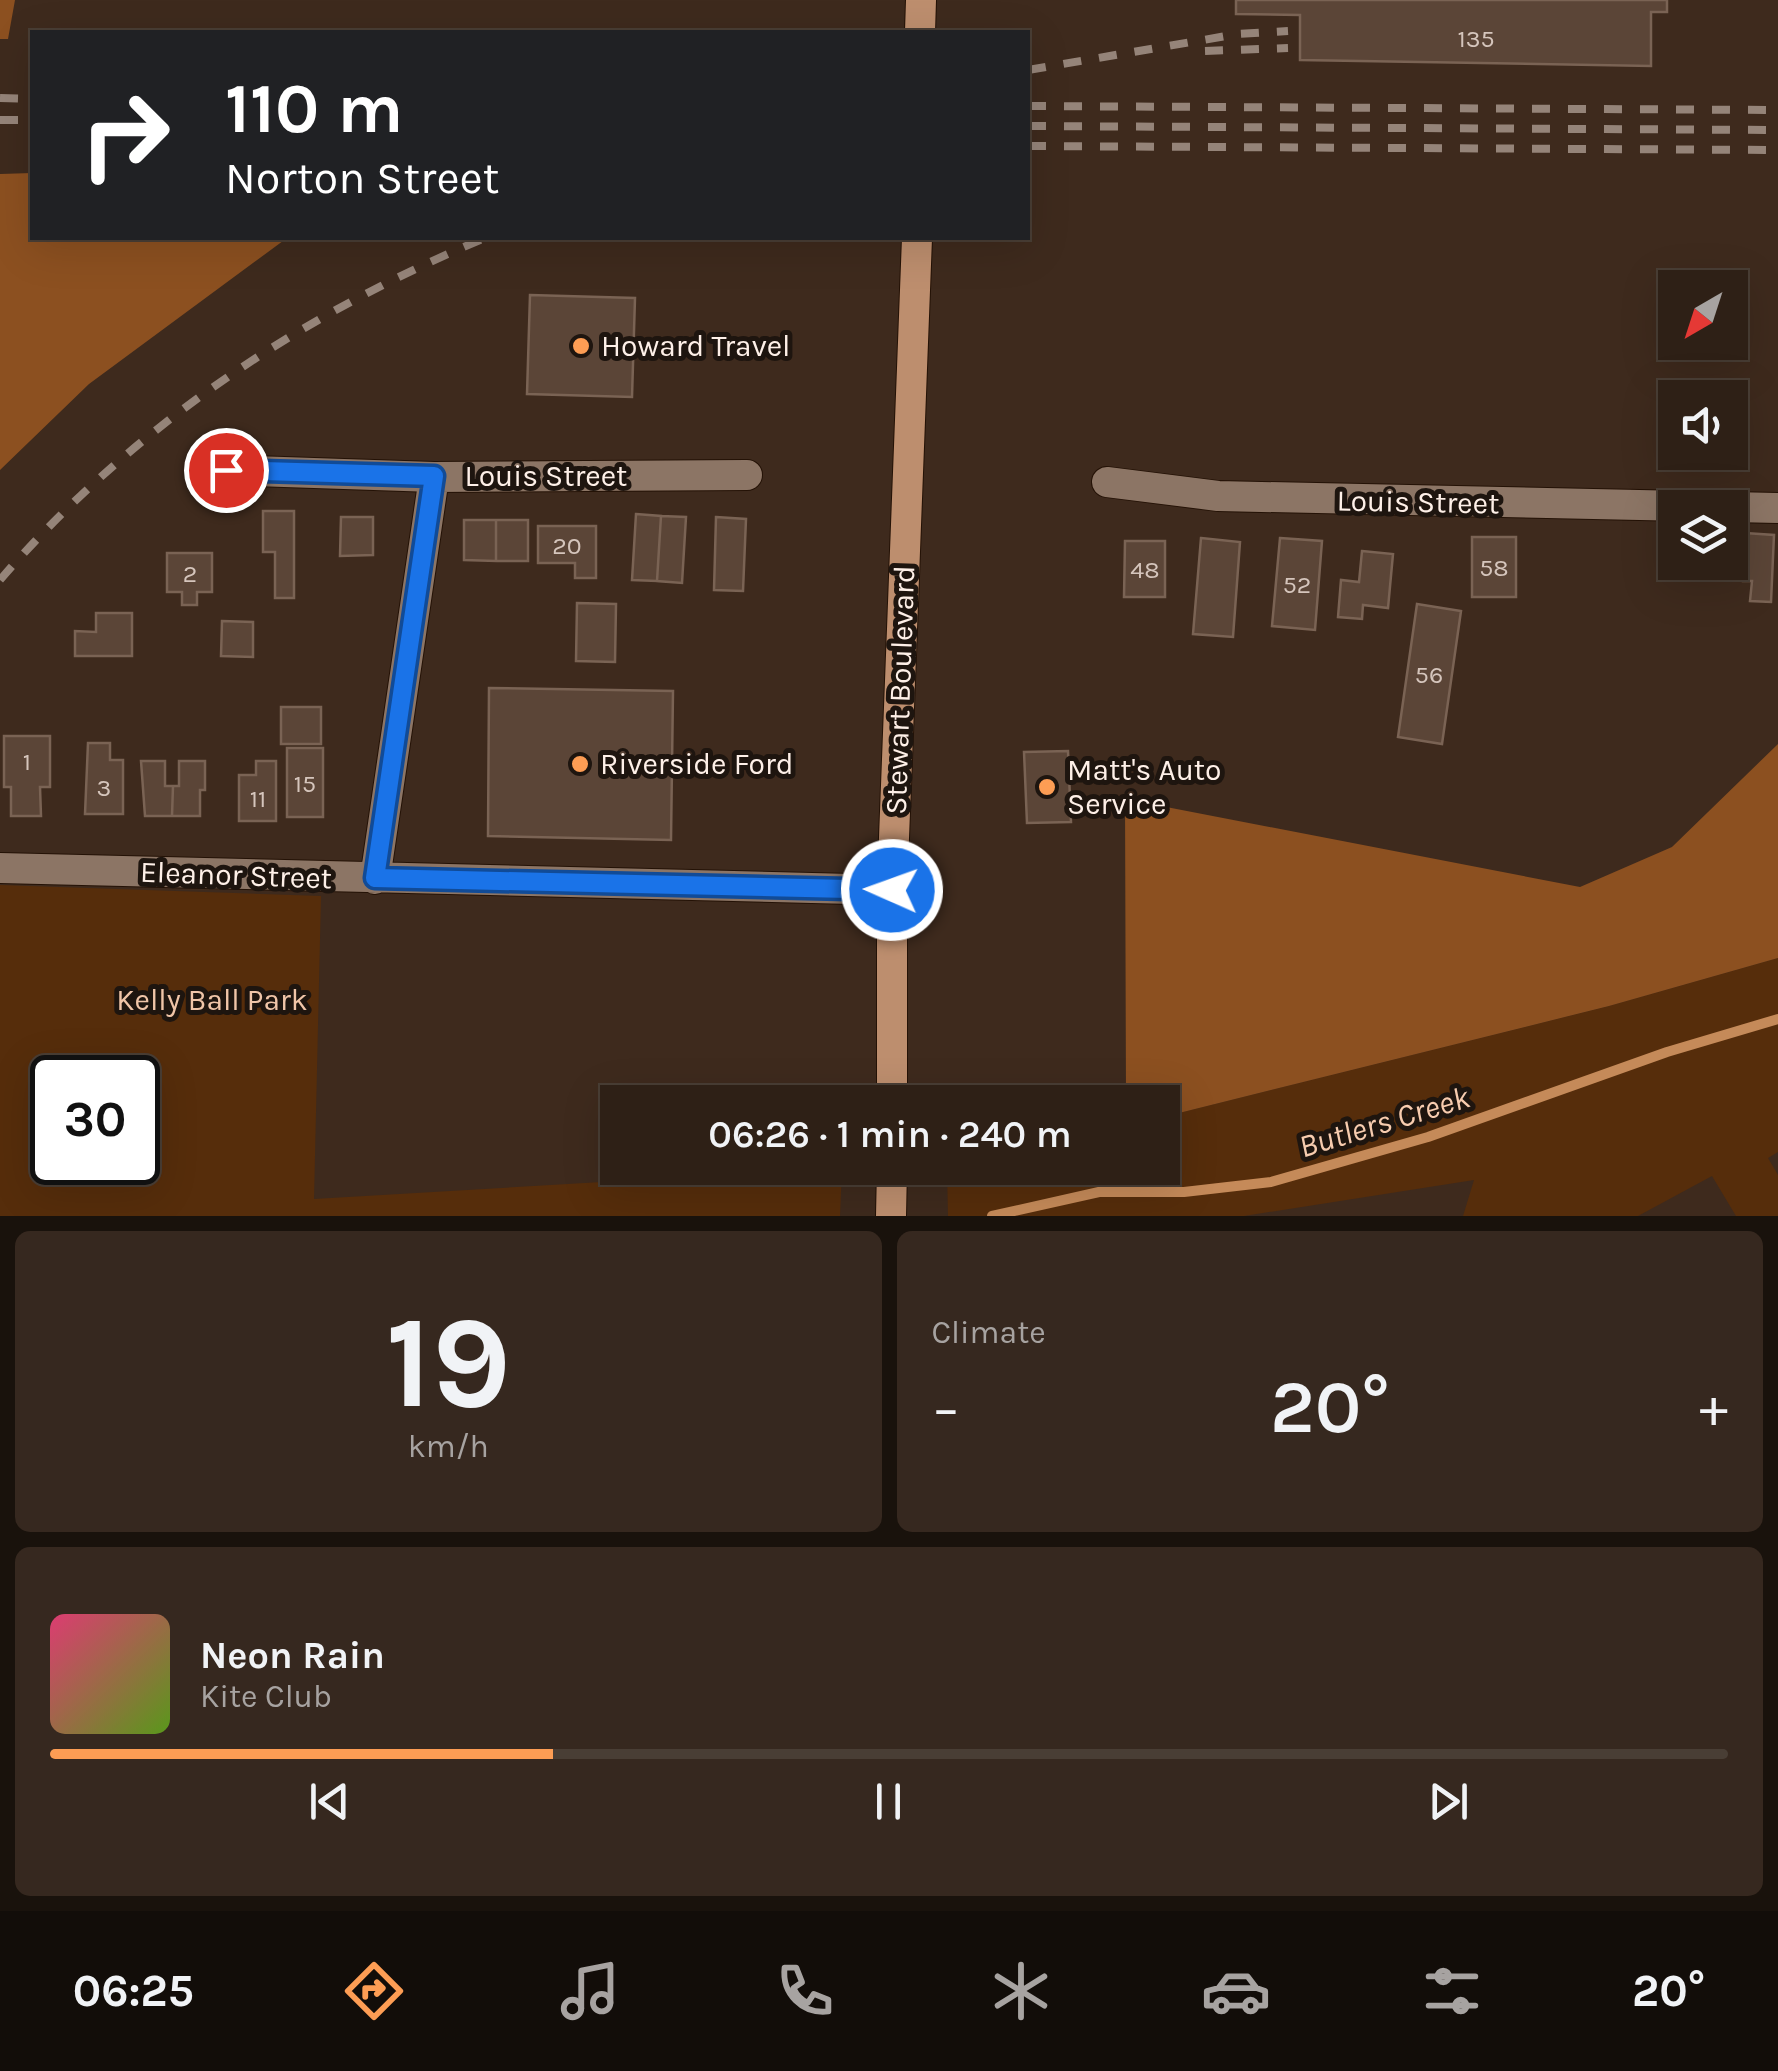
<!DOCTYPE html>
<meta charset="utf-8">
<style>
body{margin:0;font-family:Karla,sans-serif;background:#36281f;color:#f1f3f6;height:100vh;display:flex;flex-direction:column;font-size:38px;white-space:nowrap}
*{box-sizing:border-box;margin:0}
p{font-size:32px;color:#a7a3a1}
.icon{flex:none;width:55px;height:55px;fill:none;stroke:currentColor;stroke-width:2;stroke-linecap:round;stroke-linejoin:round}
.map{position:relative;height:1216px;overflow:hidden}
.side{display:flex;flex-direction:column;gap:15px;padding:15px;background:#19120c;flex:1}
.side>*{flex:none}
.top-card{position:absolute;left:30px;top:30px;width:1000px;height:210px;border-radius:0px;box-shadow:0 10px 40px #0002,0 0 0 2px #493e35;background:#202124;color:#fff;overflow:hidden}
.needle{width:65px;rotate:219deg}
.tools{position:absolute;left:1658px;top:270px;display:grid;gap:20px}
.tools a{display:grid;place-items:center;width:90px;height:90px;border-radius:0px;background:#2e2016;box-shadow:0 10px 40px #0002,0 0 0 2px #493e35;font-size:50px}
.speed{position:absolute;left:30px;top:1055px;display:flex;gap:20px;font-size:50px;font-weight:700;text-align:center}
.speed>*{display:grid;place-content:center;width:130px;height:130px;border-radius:50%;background:#2e2016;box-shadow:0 10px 40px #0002,0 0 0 2px #493e35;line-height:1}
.speed .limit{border:5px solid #111;border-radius:15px;background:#fff;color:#111}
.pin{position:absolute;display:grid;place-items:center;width:85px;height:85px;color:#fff;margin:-42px;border:5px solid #fff;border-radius:50%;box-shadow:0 2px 10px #0007}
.me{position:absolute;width:110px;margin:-55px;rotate:272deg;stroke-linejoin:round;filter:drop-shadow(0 0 8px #0008)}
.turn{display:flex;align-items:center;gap:35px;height:210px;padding:0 30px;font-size:45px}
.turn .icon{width:130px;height:130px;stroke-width:2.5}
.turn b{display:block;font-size:70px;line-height:85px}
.big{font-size:75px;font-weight:600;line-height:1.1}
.side .card{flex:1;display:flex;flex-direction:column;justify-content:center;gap:15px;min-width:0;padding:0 35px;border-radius:15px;background:#36281f}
.side .dial{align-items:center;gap:0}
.dial b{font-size:130px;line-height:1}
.song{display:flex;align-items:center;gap:30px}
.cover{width:120px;height:120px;border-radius:15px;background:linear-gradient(135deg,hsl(340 70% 55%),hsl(90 70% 35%))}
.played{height:10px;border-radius:5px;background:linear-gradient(90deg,#fd9d54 30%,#493e35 30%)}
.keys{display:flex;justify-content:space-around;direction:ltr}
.heat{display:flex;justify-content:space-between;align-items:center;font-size:55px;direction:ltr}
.side .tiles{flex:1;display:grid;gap:15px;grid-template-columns:1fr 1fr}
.card:last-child{grid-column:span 2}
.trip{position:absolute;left:600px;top:1085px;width:580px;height:100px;border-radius:0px;background:#2e2016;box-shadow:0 10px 40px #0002,0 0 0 2px #493e35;font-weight:600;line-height:100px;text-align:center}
.dock{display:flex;height:160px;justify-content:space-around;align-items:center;background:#120d09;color:#a7a3a1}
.dock .icon{width:70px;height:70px}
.dock .active{color:#fd9d54}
.dock b{font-size:45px;color:#f1f3f6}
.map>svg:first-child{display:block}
.green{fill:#562d0b;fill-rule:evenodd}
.forest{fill:#8c5020}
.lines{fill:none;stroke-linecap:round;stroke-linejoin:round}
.stream{stroke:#c58a59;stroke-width:10}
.building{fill:#5b4537;stroke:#7a6354;stroke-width:2.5}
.street-casing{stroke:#241206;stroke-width:32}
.primary-casing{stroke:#241206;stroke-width:32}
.street{stroke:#8c7565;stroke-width:30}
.primary{stroke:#bd8e6e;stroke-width:30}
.rail{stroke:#958479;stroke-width:8;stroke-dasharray:18 18;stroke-linecap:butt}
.route-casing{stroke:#114b97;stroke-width:25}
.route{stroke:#1a73e8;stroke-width:18}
.poi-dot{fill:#fd9d54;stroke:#1e150f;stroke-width:4}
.labels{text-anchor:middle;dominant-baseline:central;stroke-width:10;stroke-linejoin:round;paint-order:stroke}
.number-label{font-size:25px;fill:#d5c5bc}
.poi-label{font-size:30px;fill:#fef0e8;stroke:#1e150f;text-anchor:start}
.street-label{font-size:30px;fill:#fef0e8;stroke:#1e150f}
.park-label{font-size:30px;fill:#f0c5a8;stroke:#1e150f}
.water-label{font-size:32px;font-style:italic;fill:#f7ccaf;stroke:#1e150f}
</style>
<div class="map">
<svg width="1778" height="1216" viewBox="0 0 1778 1216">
<rect width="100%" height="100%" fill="#3e2a1d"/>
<path class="green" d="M0,885L321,896L314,1199L842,1168L840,1216H0ZM52,1078H138V1162H52Z
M1778,958V1152L1768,1158L1778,1175V1216H1736L1712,1176L1638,1216H1463L1474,1180L1244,1216H948L947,1168H1162L1163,1117L1609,1006Z"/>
<path class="forest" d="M0,0H15L8,39H0Z
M32,173V238H287L89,384L0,470V174Z
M1778,744V958L1609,1006L1163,1117L1162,1102H1126L1125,799L1580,887L1672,847Z"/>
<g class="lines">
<path class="stream" d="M992,1216L1099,1192H1184L1271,1182L1428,1137L1667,1052L1778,1019"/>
</g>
<path class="building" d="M1236,0H1667V12H1651V66L1300,60V15L1236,14Z
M530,295L635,298L632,397L527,394Z
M263,511H294V598H275V552H263Z
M636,514L661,516L657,581L632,580Z
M661,516L686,517L682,583L657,581Z
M341,517H373V555L340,556Z
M716,517L746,519L743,591L714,590Z
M464,520H496V561L464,560Z
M496,520H528V561H496Z
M538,526H596V578H575V563H538Z
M1745,533L1774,535L1771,602L1750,601L1752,581H1743Z
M1472,537H1516V597H1472Z
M1201,538L1240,542L1233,637L1193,634Z
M1280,538L1322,541L1315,630L1272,626Z
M1125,541H1165V597H1124Z
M1362,551L1393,554L1388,608L1363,605L1362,619L1338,617L1341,580L1359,582Z
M167,553H212V592H197V605H182V592H167Z
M577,603L616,604L615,662L576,661Z
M1417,604L1461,611L1442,744L1398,737Z
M96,613H132V656H75V631L96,632Z
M222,621L253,622V657L221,656Z
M489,688L673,691L671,840L488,836Z
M281,707H321V744H281Z
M4,736H50V787H40L41,816H11V787H4Z
M88,743H110V760H123V814H85Z
M287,748H323V817H287Z
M1068,751L1071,822L1027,823L1024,752Z
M141,761H165V786H173L172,816H145Z
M179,761H205V790H200V816H172L173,786H179Z
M256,761H276V821H239V775H256Z"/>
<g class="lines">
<g class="street-casing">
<path id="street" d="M226,470L434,477L747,475
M1107,482L1218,496L1778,508
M0,868L892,890
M375,879L434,477"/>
</g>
<g class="primary-casing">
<path id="primary" d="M920,32L921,0
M892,1102V890L917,238
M891,1216L892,1168"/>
</g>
<use href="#street" class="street"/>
<use href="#primary" class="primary"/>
<path class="rail" d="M1205,51L1288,48
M1028,70L1238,34L1288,31
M0,98L32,99
M1028,106L1778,110
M0,120H32
M1028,126L1778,130
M1028,146L1778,150
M0,580C132,427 300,315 485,238"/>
</g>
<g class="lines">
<g class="route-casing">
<path id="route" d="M226,470L434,476L375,878L892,890"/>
</g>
<use href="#route" class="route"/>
</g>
<g class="poi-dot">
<circle cx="581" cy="346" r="10"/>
<circle cx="580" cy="764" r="10"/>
<circle cx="1047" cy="787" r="10"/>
</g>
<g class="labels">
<g class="number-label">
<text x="1476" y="38">135</text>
<text x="567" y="545">20</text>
<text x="1494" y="567">58</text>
<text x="1145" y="569">48</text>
<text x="190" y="573">2</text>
<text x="1297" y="584">52</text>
<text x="1429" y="674">56</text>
<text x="27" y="761">1</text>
<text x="305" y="783">15</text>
<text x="104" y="787">3</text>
<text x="258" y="798">11</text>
</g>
<g class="poi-label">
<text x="601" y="346">Howard Travel</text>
<text x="600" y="764">Riverside Ford</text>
<text x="1067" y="770">Matt's Auto<tspan x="1067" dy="34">Service</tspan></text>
</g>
<g class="street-label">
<text x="546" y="476">Louis Street</text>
<text transform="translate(1418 502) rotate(1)">Louis Street</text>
<text transform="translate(900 690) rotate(-88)">Stewart Boulevard</text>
<text transform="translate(236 875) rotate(2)">Eleanor Street</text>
</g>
<g class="park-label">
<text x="212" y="1000">Kelly Ball Park</text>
</g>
<g class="water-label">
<text transform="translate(1384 1122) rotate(-17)">Butlers Creek</text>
</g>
</g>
</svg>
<div class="tools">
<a><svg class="needle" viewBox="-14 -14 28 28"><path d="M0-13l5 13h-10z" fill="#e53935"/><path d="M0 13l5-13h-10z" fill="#a7a3a1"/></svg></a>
<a><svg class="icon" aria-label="sound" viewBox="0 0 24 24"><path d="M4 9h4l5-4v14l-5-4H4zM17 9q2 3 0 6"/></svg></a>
<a><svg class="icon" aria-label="layers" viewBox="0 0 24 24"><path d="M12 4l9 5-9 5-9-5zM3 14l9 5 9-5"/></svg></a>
</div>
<div class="speed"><div class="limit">30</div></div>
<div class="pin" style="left:226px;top:470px;background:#d93025"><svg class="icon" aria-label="arrive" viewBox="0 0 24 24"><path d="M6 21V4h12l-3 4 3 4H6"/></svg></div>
<svg class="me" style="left:892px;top:890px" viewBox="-20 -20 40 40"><circle r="17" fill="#1a73e8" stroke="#fff" stroke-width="3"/><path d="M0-11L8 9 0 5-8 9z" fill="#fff"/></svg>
<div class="trip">06:26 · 1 min · 240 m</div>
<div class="top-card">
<div class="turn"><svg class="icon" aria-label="right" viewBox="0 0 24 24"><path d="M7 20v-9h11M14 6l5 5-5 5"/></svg><div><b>110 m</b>Norton Street</div></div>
</div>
</div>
<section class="side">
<div class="tiles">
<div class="card dial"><b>19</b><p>km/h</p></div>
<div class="card"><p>Climate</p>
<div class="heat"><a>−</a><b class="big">20°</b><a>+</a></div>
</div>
<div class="card">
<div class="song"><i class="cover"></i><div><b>Neon Rain</b><p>Kite Club</p></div></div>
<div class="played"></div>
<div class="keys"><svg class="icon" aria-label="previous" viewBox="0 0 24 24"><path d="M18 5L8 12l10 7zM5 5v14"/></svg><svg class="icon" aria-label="pause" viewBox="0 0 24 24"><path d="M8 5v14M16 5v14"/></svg><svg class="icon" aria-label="next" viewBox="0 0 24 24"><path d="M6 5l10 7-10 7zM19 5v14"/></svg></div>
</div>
</div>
</section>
<nav class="dock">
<b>06:25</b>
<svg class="icon active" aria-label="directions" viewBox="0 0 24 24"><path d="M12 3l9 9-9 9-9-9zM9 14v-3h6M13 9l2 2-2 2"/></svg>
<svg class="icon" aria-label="music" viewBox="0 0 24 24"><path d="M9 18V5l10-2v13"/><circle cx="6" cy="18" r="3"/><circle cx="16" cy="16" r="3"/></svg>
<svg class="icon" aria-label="phone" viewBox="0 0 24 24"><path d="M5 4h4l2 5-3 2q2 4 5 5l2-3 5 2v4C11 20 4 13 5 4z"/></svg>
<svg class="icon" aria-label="climate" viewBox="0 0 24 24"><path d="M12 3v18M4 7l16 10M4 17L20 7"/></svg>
<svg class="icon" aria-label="car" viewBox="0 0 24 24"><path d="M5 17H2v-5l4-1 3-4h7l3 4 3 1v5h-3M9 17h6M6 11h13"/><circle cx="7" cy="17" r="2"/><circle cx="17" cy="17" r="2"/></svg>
<svg class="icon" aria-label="filters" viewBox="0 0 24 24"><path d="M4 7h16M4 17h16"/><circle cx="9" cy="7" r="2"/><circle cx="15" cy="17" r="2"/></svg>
<b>20°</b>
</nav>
